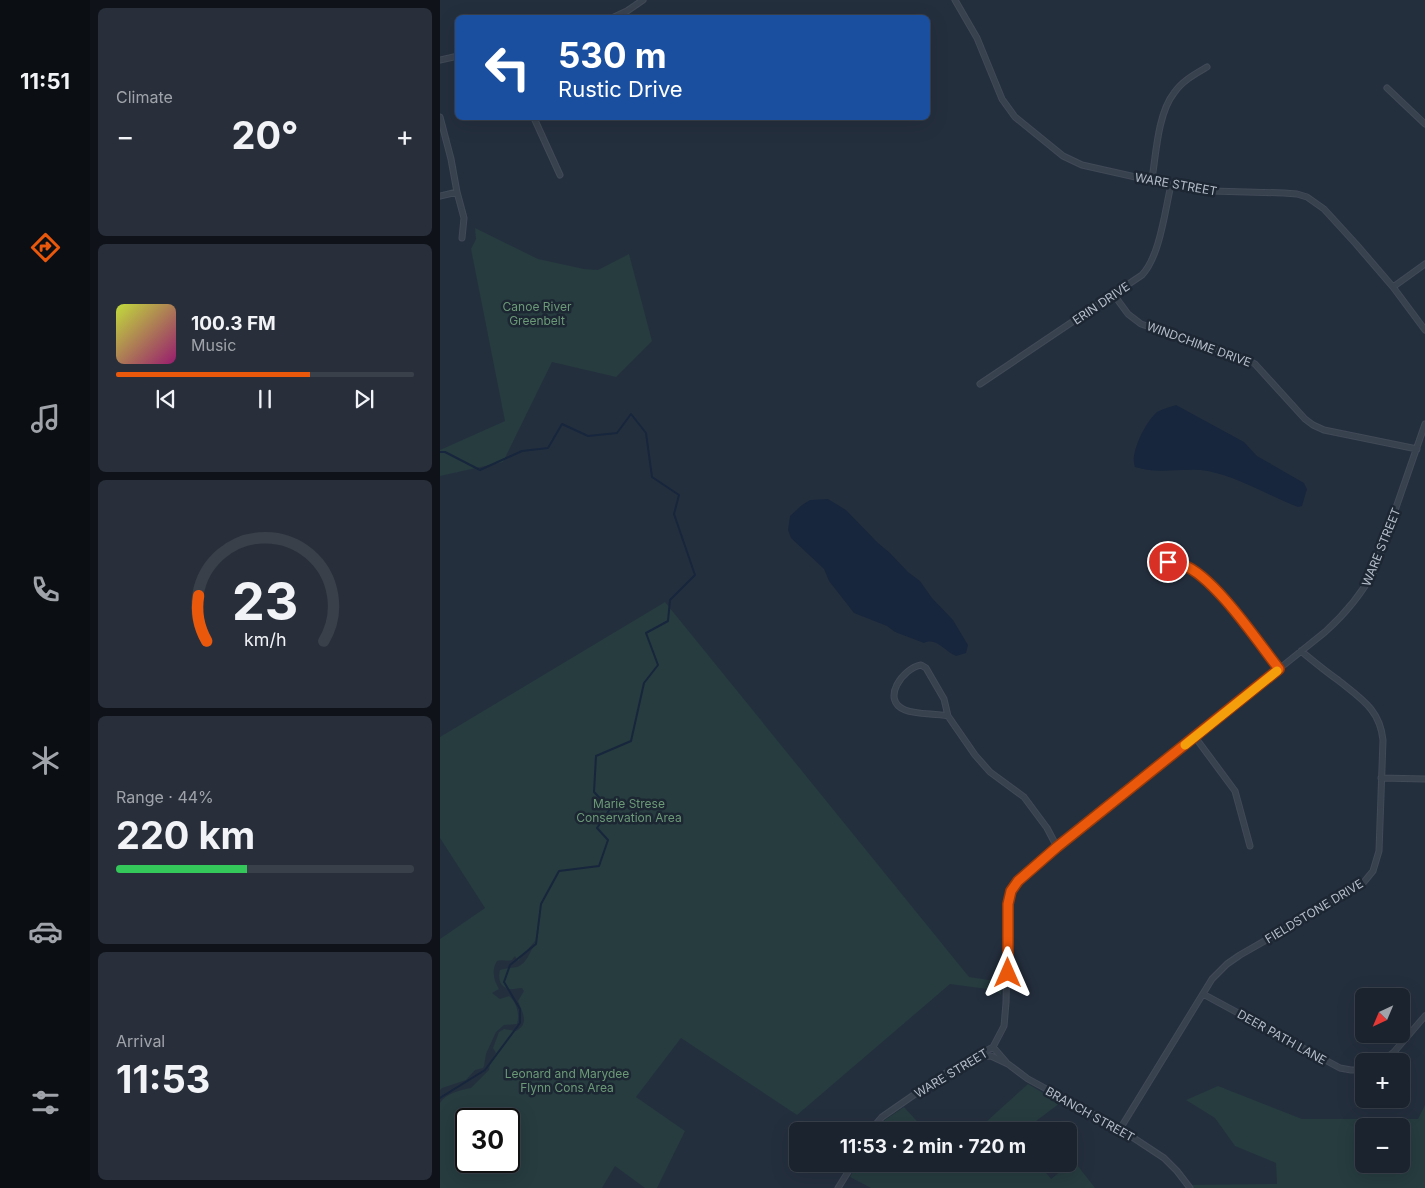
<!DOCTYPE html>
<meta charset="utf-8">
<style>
body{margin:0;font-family:Inter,sans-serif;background:#282f3a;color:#f1f3f6;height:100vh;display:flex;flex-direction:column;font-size:19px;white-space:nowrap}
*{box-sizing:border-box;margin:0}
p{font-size:16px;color:#a0a4aa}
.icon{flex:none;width:28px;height:28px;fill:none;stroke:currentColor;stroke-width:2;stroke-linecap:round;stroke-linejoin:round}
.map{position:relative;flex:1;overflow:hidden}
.side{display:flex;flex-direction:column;gap:8px;padding:8px;background:#0f1319;width:350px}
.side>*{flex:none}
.banner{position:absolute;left:15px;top:15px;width:475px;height:105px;border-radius:8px;box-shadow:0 5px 20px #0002,0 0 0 1px #39404a;background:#1a4fa0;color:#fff;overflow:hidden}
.needle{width:32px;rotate:224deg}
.buttons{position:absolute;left:915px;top:988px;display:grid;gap:10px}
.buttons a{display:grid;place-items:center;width:55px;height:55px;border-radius:8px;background:#1b232e;box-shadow:0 5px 20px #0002,0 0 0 1px #39404a;font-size:25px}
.speed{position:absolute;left:15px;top:1108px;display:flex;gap:10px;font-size:25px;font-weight:700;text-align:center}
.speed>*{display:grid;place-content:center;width:65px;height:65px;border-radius:50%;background:#1b232e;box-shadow:0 5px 20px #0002,0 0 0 1px #39404a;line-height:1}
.speed .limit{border:2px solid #111;border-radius:8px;background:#fff;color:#111}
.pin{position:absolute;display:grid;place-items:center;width:42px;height:42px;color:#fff;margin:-21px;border:2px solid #fff;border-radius:50%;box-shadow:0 1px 5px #0007}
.me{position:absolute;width:55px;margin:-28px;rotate:0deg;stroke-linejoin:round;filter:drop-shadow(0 0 4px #0008)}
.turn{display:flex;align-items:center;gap:18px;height:105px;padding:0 20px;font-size:22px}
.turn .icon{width:65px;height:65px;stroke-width:2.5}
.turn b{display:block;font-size:35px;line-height:42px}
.big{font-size:38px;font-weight:700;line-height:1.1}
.side .card{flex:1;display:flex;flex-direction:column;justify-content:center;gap:8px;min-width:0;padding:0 18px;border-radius:8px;background:#282f3a}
.side .dial{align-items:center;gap:0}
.dial svg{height:130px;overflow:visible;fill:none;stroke:#39404a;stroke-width:7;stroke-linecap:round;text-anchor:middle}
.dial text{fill:#f1f3f6;stroke:none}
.song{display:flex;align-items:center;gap:15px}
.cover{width:60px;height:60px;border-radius:8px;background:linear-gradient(135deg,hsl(70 70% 55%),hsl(320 70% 35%))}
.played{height:5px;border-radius:2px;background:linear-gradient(90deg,#ea580c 65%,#39404a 65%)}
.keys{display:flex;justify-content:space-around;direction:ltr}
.heat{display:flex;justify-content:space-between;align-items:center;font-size:28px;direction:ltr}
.charge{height:8px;border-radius:4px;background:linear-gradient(90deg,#34c759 44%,#39404a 0)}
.trip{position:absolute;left:349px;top:1122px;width:288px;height:50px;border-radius:8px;background:#1b232e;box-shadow:0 5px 20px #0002,0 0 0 1px #39404a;font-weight:700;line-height:50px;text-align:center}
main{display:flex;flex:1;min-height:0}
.tab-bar{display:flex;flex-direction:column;width:90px;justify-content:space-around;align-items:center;background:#0b0e12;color:#a0a4aa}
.tab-bar .icon{width:35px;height:35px}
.tab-bar .current{color:#ea580c}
.tab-bar b{font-size:22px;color:#f1f3f6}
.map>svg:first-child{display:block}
.green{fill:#263c3f;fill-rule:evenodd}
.water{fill:#17263c}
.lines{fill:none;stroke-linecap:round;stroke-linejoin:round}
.stream{stroke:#17263c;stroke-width:2}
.minor-casing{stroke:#414a57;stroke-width:7}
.minor{stroke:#38414e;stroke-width:5}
.route-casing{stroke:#983908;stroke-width:12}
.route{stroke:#ea580c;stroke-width:9}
.slow{stroke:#f59e0b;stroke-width:9}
.labels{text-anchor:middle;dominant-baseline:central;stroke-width:5;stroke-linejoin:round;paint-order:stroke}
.street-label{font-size:12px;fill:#b4bcc9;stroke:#1d2633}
.park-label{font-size:12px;fill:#6b9a76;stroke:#1d2633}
</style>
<main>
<nav class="tab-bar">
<b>11:51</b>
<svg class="icon current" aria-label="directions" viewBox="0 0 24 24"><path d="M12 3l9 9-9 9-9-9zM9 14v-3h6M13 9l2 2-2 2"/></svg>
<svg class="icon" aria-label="music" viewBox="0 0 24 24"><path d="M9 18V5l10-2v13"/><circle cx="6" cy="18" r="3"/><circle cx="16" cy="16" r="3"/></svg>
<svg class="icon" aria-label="phone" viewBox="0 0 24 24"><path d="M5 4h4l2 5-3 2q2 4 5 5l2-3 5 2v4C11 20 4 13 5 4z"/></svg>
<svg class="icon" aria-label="climate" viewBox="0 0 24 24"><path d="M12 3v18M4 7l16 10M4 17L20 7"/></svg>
<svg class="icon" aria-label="car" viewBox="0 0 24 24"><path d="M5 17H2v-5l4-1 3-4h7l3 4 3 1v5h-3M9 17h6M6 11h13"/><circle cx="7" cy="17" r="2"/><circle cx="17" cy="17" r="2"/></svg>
<svg class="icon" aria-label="filters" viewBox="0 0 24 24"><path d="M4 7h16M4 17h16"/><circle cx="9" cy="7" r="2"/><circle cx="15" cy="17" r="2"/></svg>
</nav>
<section class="side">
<div class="card"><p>Climate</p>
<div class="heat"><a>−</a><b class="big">20°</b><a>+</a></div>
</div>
<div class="card">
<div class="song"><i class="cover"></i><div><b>100.3 FM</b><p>Music</p></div></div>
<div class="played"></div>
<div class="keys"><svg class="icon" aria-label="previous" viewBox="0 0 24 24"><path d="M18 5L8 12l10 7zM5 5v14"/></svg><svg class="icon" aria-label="pause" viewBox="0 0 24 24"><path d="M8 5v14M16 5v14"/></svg><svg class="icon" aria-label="next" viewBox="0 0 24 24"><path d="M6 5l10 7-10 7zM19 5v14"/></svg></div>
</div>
<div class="card dial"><svg viewBox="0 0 100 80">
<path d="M14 69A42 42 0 1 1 86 69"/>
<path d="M14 69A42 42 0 0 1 9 41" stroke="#ea580c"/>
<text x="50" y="56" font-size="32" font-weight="700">23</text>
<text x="50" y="72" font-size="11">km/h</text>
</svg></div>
<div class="card"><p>Range · 44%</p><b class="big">220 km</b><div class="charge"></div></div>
<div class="card"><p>Arrival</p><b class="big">11:53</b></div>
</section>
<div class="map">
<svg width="985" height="1188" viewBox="0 0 985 1188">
<rect width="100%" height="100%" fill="#242f3e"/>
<path class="green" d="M35,228L98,259L144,269L158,270L189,254L212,341L176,377L112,362L63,462L0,476V450L65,421L31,249L36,239Z
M225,602L529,977L562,982L561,995L555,990L510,984L357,1115L241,1038L196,1097L245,1131L217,1188H205L175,1166L162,1188H0V1103C6,1093 21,1090 31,1088L49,1070L50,1063L56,1053L53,1048L59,1032L64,1029L76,1031C90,1024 82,1012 78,1001L84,991L82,988C77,988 72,990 68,989C59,986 58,977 60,970C66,968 71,968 77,967C87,964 92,948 96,940L78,961L75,956L72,960C67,962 63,959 57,961C51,971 54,980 59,989L52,993L60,999L69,996C77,1002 80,1015 77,1024L64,1025L56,1032L46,1054L44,1066L43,1068L35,1070L26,1080L2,1088L0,1090V939L45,908L0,838V737ZM26,1119H69V1161H26Z
M588,1084L620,1103L583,1131H536Z
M778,1086L862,1119H978L985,1105V1188H750L748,1185L837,1184L836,1163L795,1146L775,1118L746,1100ZM924,1126H961V1164H924Z
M464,1107L486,1131H435L445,1120Z
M634,1161L655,1188H431L410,1177L417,1164H599L611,1179Z"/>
<path class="water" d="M736,405L804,442L817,456L864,483L867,489L862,506L858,507C829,496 798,477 768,471C744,467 719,475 695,467C689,454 706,421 717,412C722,409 730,407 736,405Z
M388,499L406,510L438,543L450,553L468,572L480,581L492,598L513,620L528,645L526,653L516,656C505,652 497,637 484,643L455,632L447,626L414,613L389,581L384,569L351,538L348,530L350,516L362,505L370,500Z"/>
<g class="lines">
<path class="stream" d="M0,452H5L40,470L82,451L108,448L122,424L148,436L177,433L191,414L206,433L212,477L239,495L234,514L255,575L230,600L228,621L206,633L218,665L204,683L191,741L156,756L154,792L170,809L157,828L168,840L159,866L119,871L101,904L96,944L70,965L64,982L80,1009V1023L45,1070L0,1098"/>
<g class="minor-casing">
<path id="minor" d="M515,0L537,38L562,99L575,117L623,156L642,165L731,185L772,191L844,193L857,194L867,197L884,209L916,244L953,287L985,330
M172,18L187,11L203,0
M0,60L18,56
M947,88L985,124
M0,117L11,159L17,192L24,218L22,238
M94,118L120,175
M712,179C716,154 718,113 734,93C742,81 755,74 767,67
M0,196L17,192
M953,287L985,264
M674,295L688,314L701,324L806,359L815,364L865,419L873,425L884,430L977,449
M540,384L702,275C720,256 725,210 731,185
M728,562C733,563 739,563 743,565C774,576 818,642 839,669
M508,716C494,713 478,715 465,710C440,700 463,668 481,665L486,668L504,699L508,716L535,755L550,772L584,797L607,828L617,847
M755,737L795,791L810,846
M941,778L985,779
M763,994L900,1068L911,1070H924
M553,1047L566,1062
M538,1057L551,1056L568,1064L588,1079L680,1129L724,1158L737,1171L750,1188
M943,1061L954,1052L985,1016
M680,1129L772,979L787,964L800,955L915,889L924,882L933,871L939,851L943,740C940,709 920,698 898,680C885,671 873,661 861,651
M430,1131L442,1117L504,1074L553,1047L564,1026L566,1003L568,904L571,891L578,881L617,847L885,632C905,614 921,595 934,571L985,424
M398,1188L413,1164"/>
</g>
<use href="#minor" class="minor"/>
</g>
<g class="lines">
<g class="route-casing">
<path id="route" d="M568,973V904L571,891L578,881L617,847L839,669C818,642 774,576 743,565C739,563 733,563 728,562"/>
</g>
<use href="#route" class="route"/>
<path class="slow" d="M745,745L837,671"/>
</g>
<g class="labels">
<g class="street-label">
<text transform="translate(736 184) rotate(10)">WARE STREET</text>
<text transform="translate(661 303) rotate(-34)">ERIN DRIVE</text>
<text transform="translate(759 344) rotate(20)">WINDCHIME DRIVE</text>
<text transform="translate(941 547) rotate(-68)">WARE STREET</text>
<text transform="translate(874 911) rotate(-31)">FIELDSTONE DRIVE</text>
<text transform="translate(842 1037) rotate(29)">DEER PATH LANE</text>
<text transform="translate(511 1073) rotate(-31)">WARE STREET</text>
<text transform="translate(650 1114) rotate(29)">BRANCH STREET</text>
</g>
<g class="park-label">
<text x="97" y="306">Canoe River<tspan x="97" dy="14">Greenbelt</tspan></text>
<text x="189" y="803">Marie Strese<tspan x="189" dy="14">Conservation Area</tspan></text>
<text x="127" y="1073">Leonard and Marydee<tspan x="127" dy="14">Flynn Cons Area</tspan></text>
</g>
</g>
</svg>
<div class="buttons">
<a><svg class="needle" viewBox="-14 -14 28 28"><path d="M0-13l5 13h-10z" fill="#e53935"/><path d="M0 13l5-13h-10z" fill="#a0a4aa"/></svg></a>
<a>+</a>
<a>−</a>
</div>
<div class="speed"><div class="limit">30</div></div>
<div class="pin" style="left:728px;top:562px;background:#d93025"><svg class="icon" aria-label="arrive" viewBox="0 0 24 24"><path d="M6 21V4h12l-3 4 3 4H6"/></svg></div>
<svg class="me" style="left:568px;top:973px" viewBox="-20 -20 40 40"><path d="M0-17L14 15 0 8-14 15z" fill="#ea580c" stroke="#fff" stroke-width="4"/></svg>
<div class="trip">11:53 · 2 min · 720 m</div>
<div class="banner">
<div class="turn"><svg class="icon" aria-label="left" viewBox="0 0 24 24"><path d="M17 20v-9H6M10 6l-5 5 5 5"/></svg><div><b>530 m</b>Rustic Drive</div></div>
</div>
</div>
</main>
